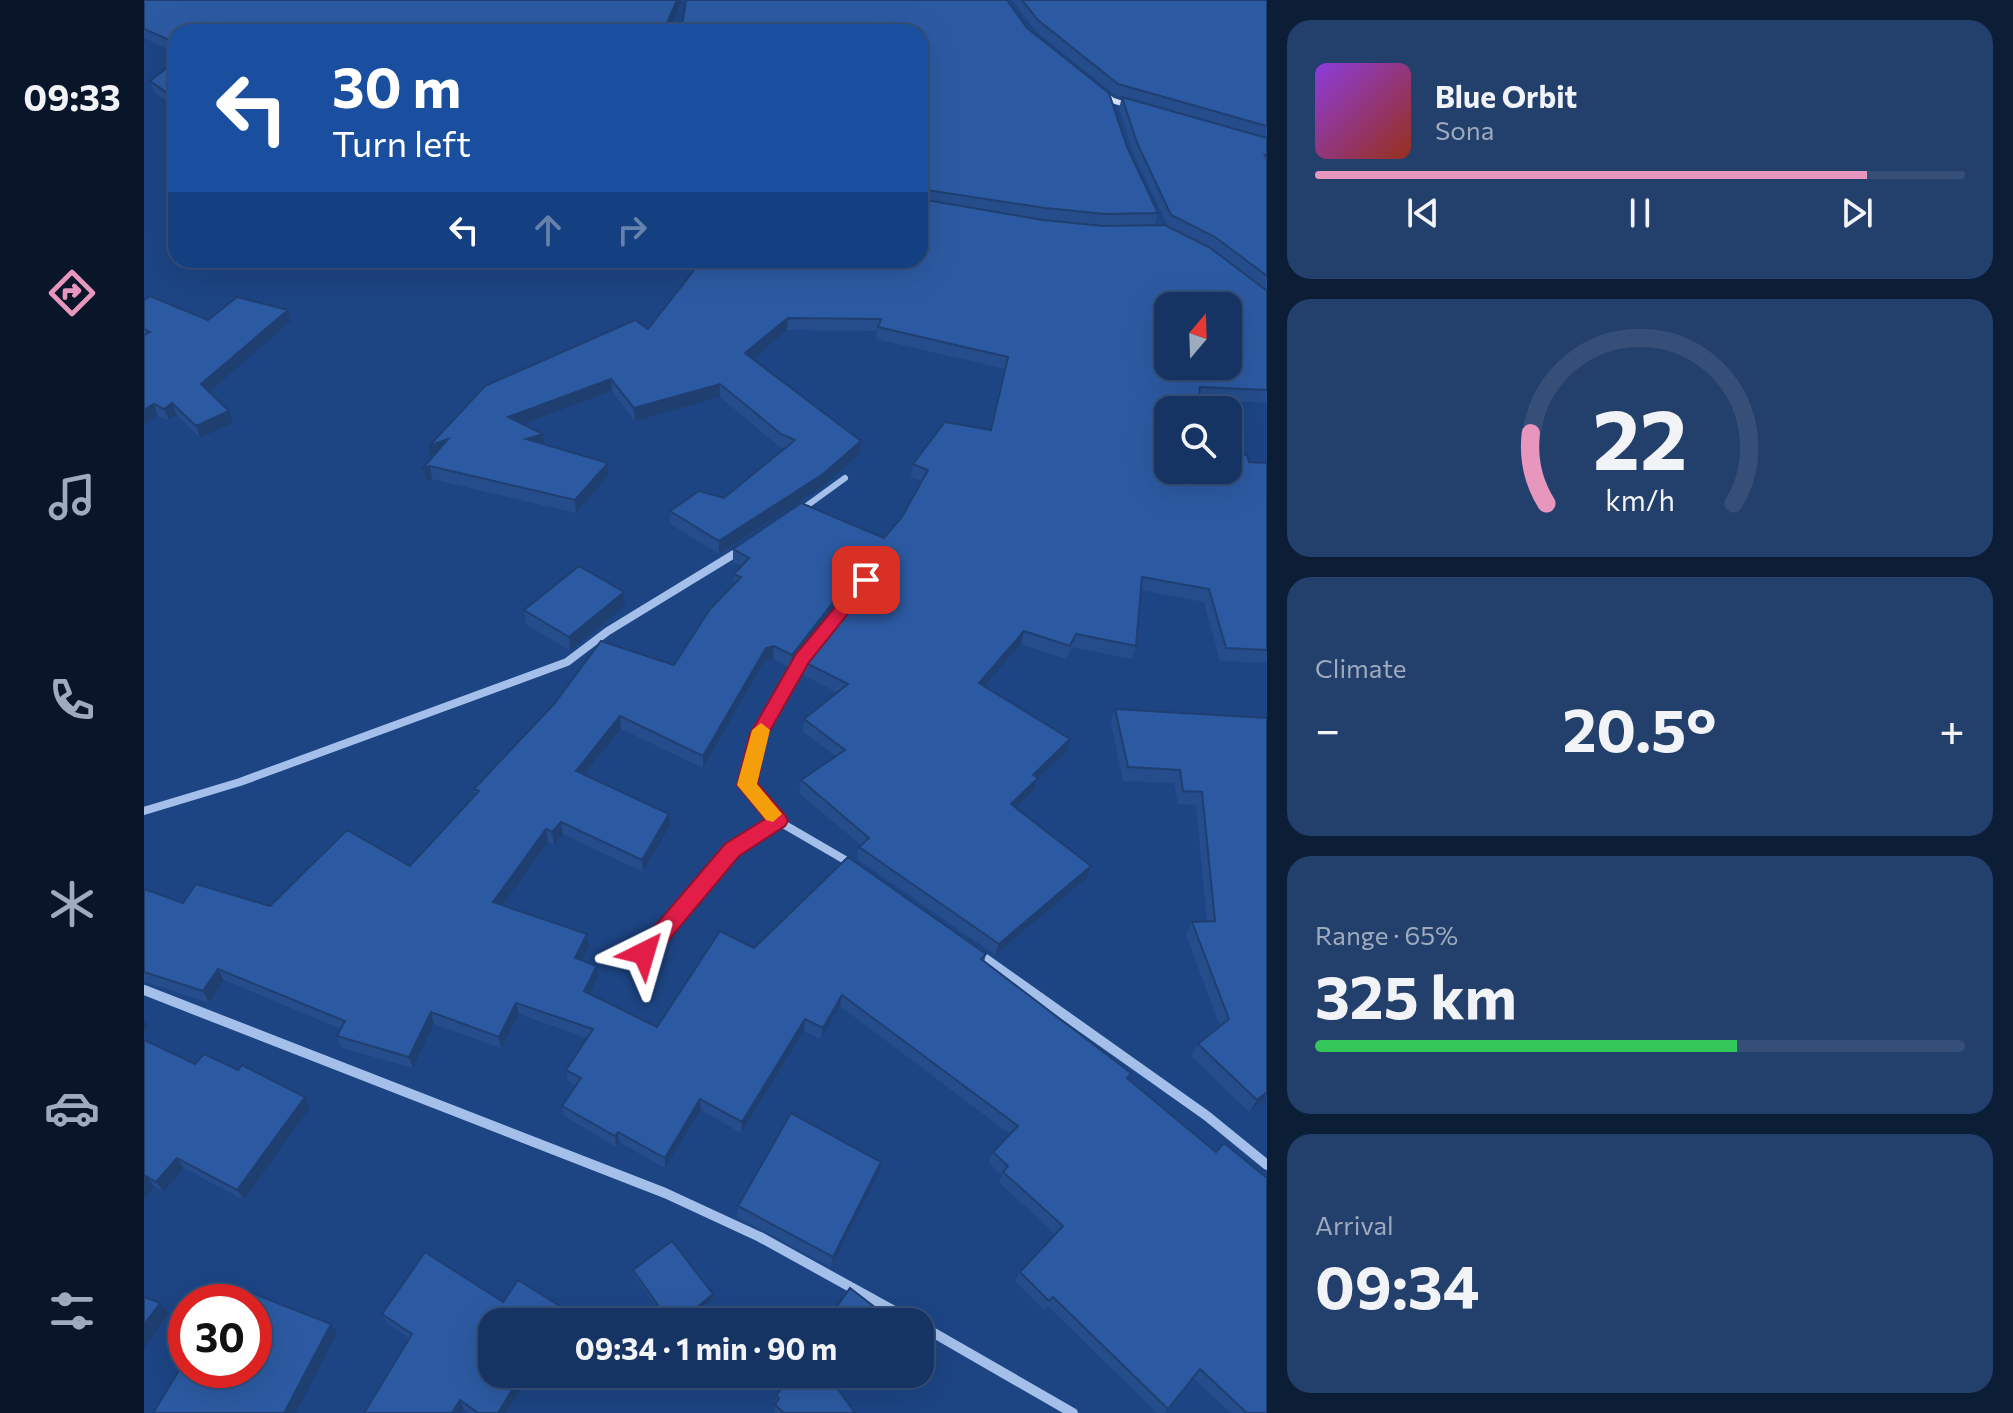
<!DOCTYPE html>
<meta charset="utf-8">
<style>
body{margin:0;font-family:Commissioner,sans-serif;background:#233f6c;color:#f1f3f6;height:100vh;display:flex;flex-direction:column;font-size:30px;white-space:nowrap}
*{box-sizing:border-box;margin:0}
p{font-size:26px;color:#9eaabe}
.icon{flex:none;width:44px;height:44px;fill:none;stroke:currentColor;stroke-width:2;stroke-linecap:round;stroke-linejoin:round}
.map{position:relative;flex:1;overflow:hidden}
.panel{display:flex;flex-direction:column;gap:20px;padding:20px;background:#0c1d36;width:746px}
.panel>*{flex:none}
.banner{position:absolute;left:24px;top:24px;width:760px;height:244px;border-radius:24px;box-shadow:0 8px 32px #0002,0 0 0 2px #354f78;background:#1a4fa0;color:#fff;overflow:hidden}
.needle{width:52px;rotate:19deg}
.tools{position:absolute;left:1010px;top:292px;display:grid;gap:16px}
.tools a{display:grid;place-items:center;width:88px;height:88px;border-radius:16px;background:#163463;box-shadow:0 8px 32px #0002,0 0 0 2px #354f78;font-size:40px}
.speed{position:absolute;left:24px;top:1284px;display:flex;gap:16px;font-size:40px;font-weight:700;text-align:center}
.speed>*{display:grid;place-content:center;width:104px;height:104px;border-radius:50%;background:#163463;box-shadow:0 8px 32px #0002,0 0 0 2px #354f78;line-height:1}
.speed .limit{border:12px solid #d22;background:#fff;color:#111}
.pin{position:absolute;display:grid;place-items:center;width:68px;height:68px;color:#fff;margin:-34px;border-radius:16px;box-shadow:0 4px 12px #0006}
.me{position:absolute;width:88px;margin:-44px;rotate:40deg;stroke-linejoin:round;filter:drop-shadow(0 0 6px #0008)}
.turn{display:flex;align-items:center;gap:28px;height:168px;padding:0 32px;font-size:36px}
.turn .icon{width:104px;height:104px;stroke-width:2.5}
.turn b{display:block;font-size:56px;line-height:68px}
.lanes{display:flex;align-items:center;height:76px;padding:0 32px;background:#0003;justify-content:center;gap:40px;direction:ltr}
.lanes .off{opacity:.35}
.big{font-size:60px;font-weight:700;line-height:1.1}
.panel .card{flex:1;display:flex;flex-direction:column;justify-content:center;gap:12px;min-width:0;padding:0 28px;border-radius:24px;background:#233f6c}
.panel .dial{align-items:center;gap:0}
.dial svg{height:208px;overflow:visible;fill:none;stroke:#354f78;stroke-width:7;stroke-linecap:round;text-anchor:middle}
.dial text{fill:#f1f3f6;stroke:none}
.song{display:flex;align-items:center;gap:24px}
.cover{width:96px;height:96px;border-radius:12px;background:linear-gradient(135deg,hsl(270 70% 55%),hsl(10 70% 35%))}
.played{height:8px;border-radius:4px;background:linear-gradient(90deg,#e797bd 85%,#354f78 85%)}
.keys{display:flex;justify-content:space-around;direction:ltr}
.heat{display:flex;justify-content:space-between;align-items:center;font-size:44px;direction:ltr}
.charge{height:12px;border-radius:6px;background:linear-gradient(90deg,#34c759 65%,#354f78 0)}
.trip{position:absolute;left:334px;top:1308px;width:456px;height:80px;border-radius:24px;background:#163463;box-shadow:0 8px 32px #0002,0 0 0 2px #354f78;font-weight:700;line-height:80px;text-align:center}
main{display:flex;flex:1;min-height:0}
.tabs{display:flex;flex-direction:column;width:144px;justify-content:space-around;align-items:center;background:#091528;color:#9eaabe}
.tabs .icon{width:56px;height:56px}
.tabs .active{color:#e797bd}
.tabs b{font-size:36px;color:#f1f3f6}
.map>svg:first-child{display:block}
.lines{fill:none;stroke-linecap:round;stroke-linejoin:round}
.street-far2{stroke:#a4c0ea;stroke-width:6}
.street-far1{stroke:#a4c0ea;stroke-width:8}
.street{stroke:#a4c0ea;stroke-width:10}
.secondary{fill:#cfdff8;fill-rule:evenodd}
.wall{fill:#264d8b}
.shaded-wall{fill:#1f3f71}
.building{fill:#2c5aa2;stroke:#1f3f71;stroke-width:2;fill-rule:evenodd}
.route{fill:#e11d48;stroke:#92132f;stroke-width:2}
.slow{fill:#f59e0b}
</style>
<main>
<nav class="tabs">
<b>09:33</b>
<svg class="icon active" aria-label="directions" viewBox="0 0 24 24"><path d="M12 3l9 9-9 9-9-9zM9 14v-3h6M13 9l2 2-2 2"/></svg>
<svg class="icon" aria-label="music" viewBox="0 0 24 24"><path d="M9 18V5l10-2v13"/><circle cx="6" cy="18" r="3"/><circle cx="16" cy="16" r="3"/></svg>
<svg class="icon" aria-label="phone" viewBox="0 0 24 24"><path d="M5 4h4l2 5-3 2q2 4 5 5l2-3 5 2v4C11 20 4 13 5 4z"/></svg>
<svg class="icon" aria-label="climate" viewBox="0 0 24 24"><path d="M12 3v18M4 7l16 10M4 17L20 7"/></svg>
<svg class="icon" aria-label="car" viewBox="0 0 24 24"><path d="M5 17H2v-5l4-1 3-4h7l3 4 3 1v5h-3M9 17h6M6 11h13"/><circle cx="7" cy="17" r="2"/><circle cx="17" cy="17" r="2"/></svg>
<svg class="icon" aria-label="filters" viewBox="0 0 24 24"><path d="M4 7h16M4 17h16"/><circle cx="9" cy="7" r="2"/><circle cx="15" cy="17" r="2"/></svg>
</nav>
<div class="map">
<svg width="1123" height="1413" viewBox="0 0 1123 1413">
<rect width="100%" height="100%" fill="#1d4584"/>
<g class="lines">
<path class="street-far2" d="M657,510L701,478"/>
<path class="street-far1" d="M0,811L96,782L423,662L464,631L595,551
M708,864L634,821L603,785C622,704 670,643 722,580
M536,910L588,850L634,821"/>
<path class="street" d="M500,953L538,908
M833,953L1063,1116L1123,1165
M0,990L521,1193L616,1237L770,1322
M776,1325L929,1413"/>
<path class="secondary" d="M947,86H953L970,98L1003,109L998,112L964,102L947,90Z"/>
</g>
<path class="wall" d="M0,0L32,32V53L0,38Z
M868,0H1123V403L1055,399L1024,470L1105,462L1123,463V663L1076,661L1060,602L997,590L992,646L988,659L928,647L922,659L877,644L840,686L922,752L893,779L890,790L872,808L947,866L943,878L851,955L713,859L715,847L717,845L655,793L657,780L692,756L659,732L660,719L694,693L659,675L660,662L726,576L720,573L647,668L629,659L621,660L559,768L477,729L440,775L526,826L499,872L419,834L410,845L404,842L358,905L443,934L445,946L437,961L453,966L454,978L446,994L513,1027L610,948L842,954L840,962L987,1073L984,1079L1123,1413H1087L1049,1378L1020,1413H1013L904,1306L900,1310L871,1281L876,1272L911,1234L855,1182L858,1175L845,1163L849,1152L866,1134L696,1006L677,1039L660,1031L597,1133L557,1110L521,1168L475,1142L472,1147L420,1116L418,1106L432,1086L424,1081L422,1070L443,1038L375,1014L357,1048L290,1024L269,1068L198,1048L193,1036L197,1029L80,980L65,1003L2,982L0,983V889L39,903L126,906L266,866L331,795L330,789L530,665L590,584V574L597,566L589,562V549L740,538L758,517L778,481L767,477L769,464L847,430L861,369L732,339L733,331L643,330L609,359L717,441L716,454L678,487L575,554L526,524V511L580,498L640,449L636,447L576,397L491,421L468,391L379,424L400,444L464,476L432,513L288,479L282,481L279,468L504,329L603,265L776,260V32L883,28L983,147L1014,213L1011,225L1024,226L990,155L975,108L978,97L971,95L892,31Z
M32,61V108L10,92L6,81Z
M198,260H232L221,268Z
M0,300L64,320L144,310L147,321L65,392L89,423L56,438L33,415L25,420L14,416L0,424Z
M480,592L481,606L426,651L382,624L380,610Z
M971,709L1123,718V1099L1122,1098L1105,1112L1047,1056L1054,1044L1076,1026L1042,935L1048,922L1063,921L1052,805L1034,804L1030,783L979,781L967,722Z
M0,1040L51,1064L166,1108L100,1200L40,1168L20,1192L10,1186L0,1200Z
M735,1173L687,1267L593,1217L594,1206Z
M489,1270L569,1299L542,1322H523L490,1275Z
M359,1302L422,1318L419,1322H348L387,1374L362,1413H326L320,1409L265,1338L243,1323L238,1314Z
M737,1312L734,1322H686L687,1315Z
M632,1396L711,1413H630Z"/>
<path class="shaded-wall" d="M533,0H538L524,32H519Z
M219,260H232L221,268Z
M144,310L147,321L61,396L57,384Z
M644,318L643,330L601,366V353Z
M467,379L468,391L366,429L364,417Z
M576,384V397L491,421L490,408Z
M28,403L33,415L25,420L20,409Z
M10,404L14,416L0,424V410Z
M85,411L89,423L56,438L52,426Z
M399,434L401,447L382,439Z
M304,439L287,459L285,446Z
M717,441L716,454L678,487L575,554V541Z
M464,463V476L432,513L431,500Z
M286,466L288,479L282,481L279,468Z
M722,560L720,573L647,668L648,655Z
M480,592L481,606L426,651L425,637Z
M880,631L877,644L832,695L835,683Z
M630,646L629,659L621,660L559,768V756L622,648Z
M476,716L477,729L433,783L432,771Z
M926,739L922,752L893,779L890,790L864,816L867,804L889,775Z
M525,814L526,826L499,872L498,860Z
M417,822L419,834L410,845L408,832Z
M402,829L404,842L352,914L349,902Z
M947,866L943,878L851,955L855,944Z
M443,934L445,946L433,970L431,958Z
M453,966L454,978L441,1003L440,991Z
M74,969L80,980L65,1003L59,991Z
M698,995L696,1006L677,1039L679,1028Z
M372,1003L375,1014L357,1048L355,1037Z
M287,1012L290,1024L269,1068L265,1057Z
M0,1019L4,1026L0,1032Z
M661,1019L660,1031L597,1133L598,1122Z
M1123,1092L1122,1098L1105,1112L1113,1100Z
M161,1097L166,1108L100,1200L93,1190Z
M556,1099L557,1110L521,1168V1158Z
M474,1132L475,1142L472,1147L471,1136Z
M33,1158L40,1168L20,1192L12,1182Z
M737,1162L735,1173L687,1267L689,1257Z
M2,1176L10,1186L0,1200V1179Z
M569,1294V1299L542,1322H535Z
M16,1303L25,1313L0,1348V1325Z
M419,1308L422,1318L419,1322H411Z
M187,1324L193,1333L152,1413H140Z
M378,1374H387L362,1413H354Z
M316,1400L320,1409L318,1413H308Z"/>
<path class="building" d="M0,0H533L519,32H32V43L0,29Z
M542,0H863L883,28L965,93L983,147L1014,213L961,214L901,208L776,189V32H537Z
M878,0H1123V126L974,84L894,20Z
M32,61V99L6,81Z
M978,97L1123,138V156L1121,155L1123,159V276L1071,237L1027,215L993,143Z
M776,199L899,220L960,226L1021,225L1065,247L1123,291V390L1056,387L1054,410H1024V470H1084V454L1103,455L1105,462L1123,463V650L1082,648L1065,589L998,577L992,646L932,634L926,646L880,631L835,683L926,739L889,775L894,778L867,804L947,866L855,944L715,847L725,838L657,780L701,750L660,719L704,684L660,662L730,571V564L722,560L648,655L630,646L622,648L559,756L476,716L432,771L525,814L498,860L417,822L408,832L402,829L349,902L443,934L431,958L453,966L440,991L513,1027L576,931L610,948L704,857L842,954L837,959L987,1073L983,1078L1072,1152L1080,1143L1123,1178V1413H1103L1056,1369L1024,1409L909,1297L905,1301L876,1272L919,1226L859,1172L864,1166L849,1152L874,1126L698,995L679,1028L661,1019L598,1122L556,1099L521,1158L474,1132L471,1136L418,1106L437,1078L422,1070L449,1029L372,1003L355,1037L287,1012L265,1057L193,1036L201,1021L74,969L59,991L0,972V889L39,903L52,884L126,906L203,830L266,866L335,791L330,789L410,704L457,641L530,665L566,609L597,577L590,574L605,558L589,549L657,503L740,538L758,517L784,470L769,464L801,422L847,430L864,357L734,327L737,319L644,318L601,353L717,441L679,474L575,541L526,511L555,491L580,498L651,440L637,434L576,384L490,408L467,379L364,417L399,434L382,439L464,463L431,500L286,466L279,468L304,439L285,446L341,386L491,320L504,329L558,260H577L603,265L608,260H776ZM1024,306H1084V366H1024Z
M6,296L64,320L93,297L144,310L57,384L85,411L52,426L28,403L20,409L10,404L0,410V335L6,332L0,329V300Z
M435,566L480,592L425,637L380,610Z
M971,709L1123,718V1092L1113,1100L1054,1044L1085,1019L1048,922L1071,921L1058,792L1039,791L1036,770L984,767Z
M0,1040L51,1064L60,1054L94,1070L98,1065L161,1097L93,1190L33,1158L12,1182L2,1176L0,1179Z
M647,1113L737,1162L689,1257L594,1206Z
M528,1241L569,1294L535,1322H526L489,1270Z
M281,1252L359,1302L374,1280L419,1308L411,1322H348V1374H378L354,1413H334L316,1400L308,1413H220L268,1334L238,1314Z
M87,1285L187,1324L140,1413H9L42,1359V1370H110V1302H77Z
M706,1288L737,1312L731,1322H694L687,1315Z
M0,1297L16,1303L0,1325Z
M647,1374H683L711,1413H640L631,1405L635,1398L632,1396Z"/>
<path class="route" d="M722,575L731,580L728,584L665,662L624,734L613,783L641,815L644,821L641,826L595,856L508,960H493L490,953L493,947L581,844L621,819L593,785L606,734L652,654L717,576Z"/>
<path class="slow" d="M617,723L626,730L613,784L638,814L629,822L622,820L593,785L608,730Z"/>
</svg>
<div class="tools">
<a><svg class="needle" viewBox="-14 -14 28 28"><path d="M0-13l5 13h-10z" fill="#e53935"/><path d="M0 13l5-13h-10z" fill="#9eaabe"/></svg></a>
<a><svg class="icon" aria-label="search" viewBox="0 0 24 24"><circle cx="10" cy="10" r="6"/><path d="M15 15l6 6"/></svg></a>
</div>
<div class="speed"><div class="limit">30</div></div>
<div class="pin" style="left:722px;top:580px;background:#d93025"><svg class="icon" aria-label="arrive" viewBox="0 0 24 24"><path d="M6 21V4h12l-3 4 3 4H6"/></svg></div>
<svg class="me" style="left:500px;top:953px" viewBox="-20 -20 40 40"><path d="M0-17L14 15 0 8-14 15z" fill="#e11d48" stroke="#fff" stroke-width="4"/></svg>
<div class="trip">09:34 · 1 min · 90 m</div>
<div class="banner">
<div class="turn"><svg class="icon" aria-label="left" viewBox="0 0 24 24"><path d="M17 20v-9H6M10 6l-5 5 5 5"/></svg><div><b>30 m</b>Turn left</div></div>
<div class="lanes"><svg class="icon" aria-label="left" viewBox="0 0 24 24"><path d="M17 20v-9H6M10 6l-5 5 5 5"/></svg><svg class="icon off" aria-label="ahead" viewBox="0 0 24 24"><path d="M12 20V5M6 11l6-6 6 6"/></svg><svg class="icon off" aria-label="right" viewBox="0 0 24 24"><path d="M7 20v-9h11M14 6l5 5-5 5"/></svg></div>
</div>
</div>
<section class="panel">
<div class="card">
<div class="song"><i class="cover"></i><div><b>Blue Orbit</b><p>Sona</p></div></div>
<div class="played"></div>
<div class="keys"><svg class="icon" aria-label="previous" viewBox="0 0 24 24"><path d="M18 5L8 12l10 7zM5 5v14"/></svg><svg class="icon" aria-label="pause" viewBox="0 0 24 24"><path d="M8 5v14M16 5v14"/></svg><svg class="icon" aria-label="next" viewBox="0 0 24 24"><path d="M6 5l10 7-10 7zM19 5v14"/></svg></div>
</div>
<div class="card dial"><svg viewBox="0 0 100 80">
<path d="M14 69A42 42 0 1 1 86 69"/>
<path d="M14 69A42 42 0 0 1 8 42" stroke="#e797bd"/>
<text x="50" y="56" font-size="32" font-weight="700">22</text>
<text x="50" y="72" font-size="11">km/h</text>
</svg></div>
<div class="card"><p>Climate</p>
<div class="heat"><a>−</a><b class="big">20.5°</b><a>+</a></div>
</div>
<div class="card"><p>Range · 65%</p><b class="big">325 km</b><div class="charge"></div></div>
<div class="card"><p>Arrival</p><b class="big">09:34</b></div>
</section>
</main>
